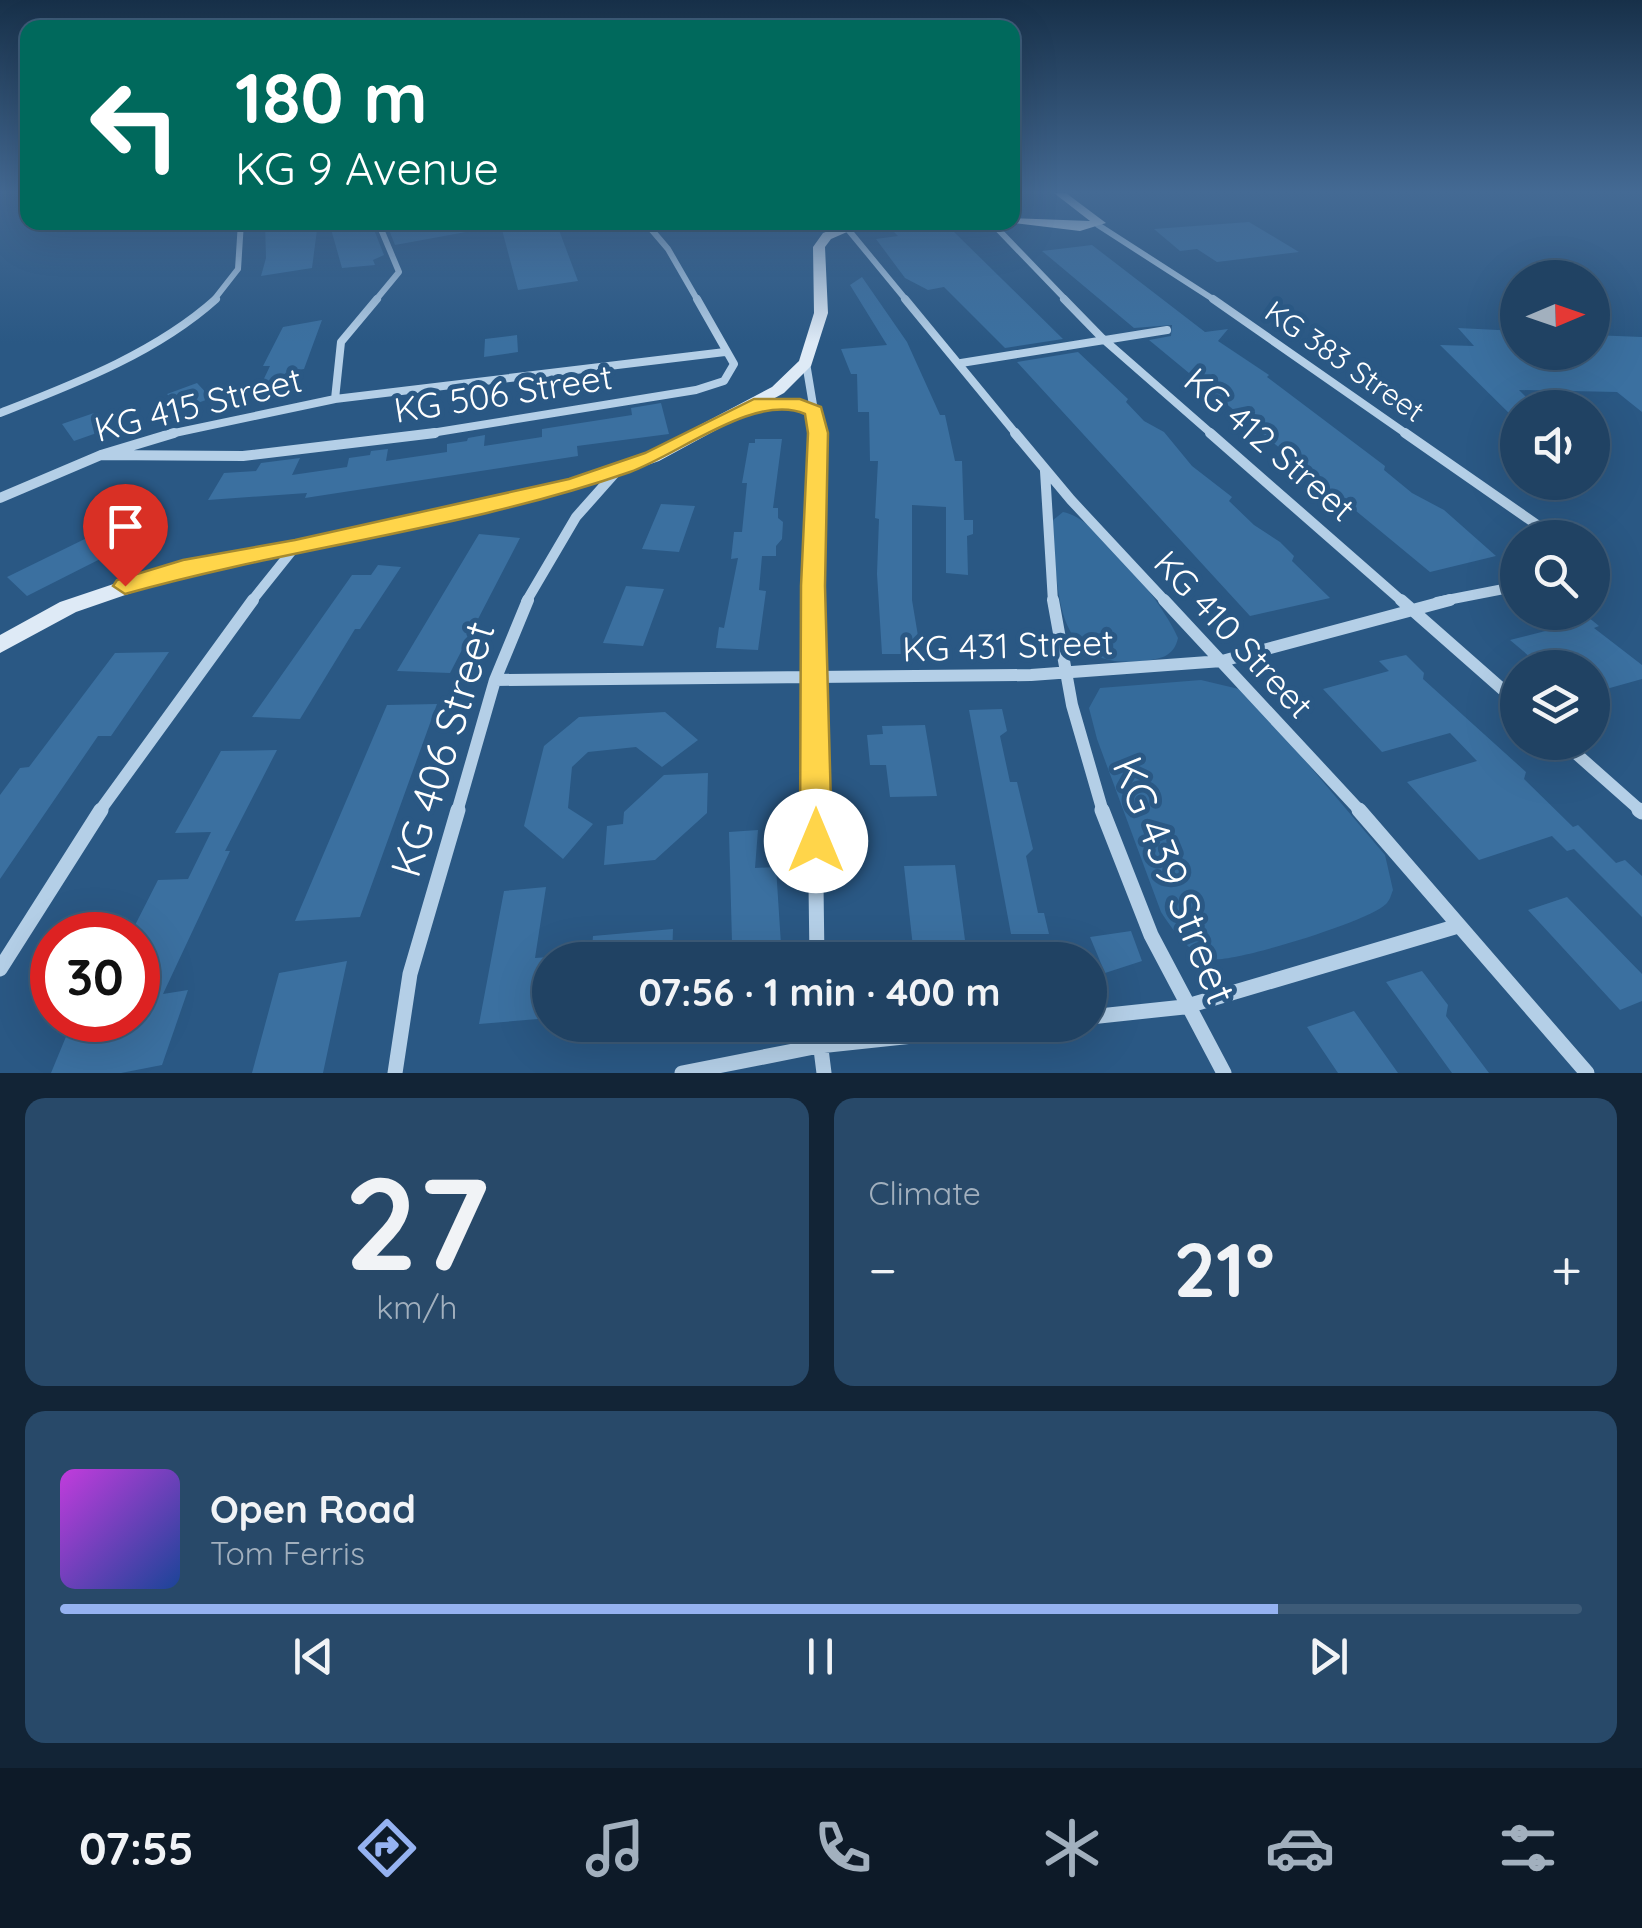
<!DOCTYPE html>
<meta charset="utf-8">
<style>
body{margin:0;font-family:Quicksand,sans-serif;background:#284969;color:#f1f3f6;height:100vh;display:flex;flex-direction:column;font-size:38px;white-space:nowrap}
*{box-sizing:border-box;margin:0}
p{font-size:32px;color:#a2b0be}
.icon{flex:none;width:55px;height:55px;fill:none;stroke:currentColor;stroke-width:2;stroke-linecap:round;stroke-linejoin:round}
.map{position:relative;height:1073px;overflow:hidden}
.details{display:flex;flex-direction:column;gap:25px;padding:25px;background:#122436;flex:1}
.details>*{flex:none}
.guide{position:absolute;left:20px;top:20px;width:1000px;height:210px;border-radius:20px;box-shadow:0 10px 40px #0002,0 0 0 2px #3d5b78;background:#00695c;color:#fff;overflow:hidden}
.needle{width:65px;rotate:88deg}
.tools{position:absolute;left:1500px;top:260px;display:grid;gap:20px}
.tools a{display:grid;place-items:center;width:110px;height:110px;border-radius:50%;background:#204263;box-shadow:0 10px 40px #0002,0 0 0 2px #3d5b78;font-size:50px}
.speed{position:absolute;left:30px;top:912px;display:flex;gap:20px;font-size:50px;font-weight:700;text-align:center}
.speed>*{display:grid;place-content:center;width:130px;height:130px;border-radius:50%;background:#204263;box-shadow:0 10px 40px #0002,0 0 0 2px #3d5b78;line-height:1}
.speed .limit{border:15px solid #d22;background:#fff;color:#111}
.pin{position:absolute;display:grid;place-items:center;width:85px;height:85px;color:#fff;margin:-102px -42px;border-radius:50% 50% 50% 0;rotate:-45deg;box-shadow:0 0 10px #0007}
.pin .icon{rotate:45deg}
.me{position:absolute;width:110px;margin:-55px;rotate:0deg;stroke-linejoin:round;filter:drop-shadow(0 0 8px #0008)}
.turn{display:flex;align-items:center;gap:35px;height:210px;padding:0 50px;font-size:45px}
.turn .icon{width:130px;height:130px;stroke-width:2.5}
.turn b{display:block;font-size:70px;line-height:85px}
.big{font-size:75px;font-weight:700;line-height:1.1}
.details .card{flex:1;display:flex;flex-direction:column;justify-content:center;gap:15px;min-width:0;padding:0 35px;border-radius:20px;background:#284969}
.details .dial{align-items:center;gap:0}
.dial b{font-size:130px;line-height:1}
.song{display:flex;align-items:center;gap:30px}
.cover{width:120px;height:120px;border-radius:15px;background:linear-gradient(135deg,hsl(290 70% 55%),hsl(220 70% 35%))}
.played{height:10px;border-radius:5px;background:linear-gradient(90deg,#95b2f1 80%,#3d5b78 80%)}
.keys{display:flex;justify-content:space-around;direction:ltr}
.heat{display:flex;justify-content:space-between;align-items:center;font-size:55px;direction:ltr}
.details .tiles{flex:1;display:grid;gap:25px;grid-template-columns:1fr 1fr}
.card:last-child{grid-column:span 2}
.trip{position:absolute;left:532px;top:942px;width:575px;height:100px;border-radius:50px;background:#204263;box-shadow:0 10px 40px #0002,0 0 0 2px #3d5b78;font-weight:700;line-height:100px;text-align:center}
.tabs{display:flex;height:160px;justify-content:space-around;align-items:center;background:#0d1a28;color:#a2b0be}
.tabs .icon{width:70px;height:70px}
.tabs .selected{color:#95b2f1}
.tabs b{font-size:45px;color:#f1f3f6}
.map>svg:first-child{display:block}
.green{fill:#356b9b}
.building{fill:#3b70a0}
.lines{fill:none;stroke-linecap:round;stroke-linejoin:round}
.minor-far4{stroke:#b4cfe7;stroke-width:6}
.minor-far3{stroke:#b4cfe7;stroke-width:8}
.minor-far2{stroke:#b4cfe7;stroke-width:10}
.minor-far1{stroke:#b4cfe7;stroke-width:12}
.minor{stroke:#b4cfe7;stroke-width:15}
.secondary{fill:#deeaf6;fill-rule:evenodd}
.route{fill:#ffd54a;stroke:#a68a30;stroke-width:2.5}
.labels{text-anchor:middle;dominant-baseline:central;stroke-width:10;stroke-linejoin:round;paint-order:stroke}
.far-street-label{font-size:30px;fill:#fff;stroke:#2a5884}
.street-label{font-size:35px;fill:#fff;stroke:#2a5884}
.near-street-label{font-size:42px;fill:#fff;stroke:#2a5884}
</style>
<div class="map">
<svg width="1642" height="1073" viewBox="0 0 1642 1073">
<rect width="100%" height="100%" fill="#2a5884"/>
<path class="green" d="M1063,512C1097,517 1165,606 1178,638C1174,657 1160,659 1143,661C1050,671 1059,588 1052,521Z
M1201,680L1243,690L1258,705L1385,855L1393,890C1391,895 1390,900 1386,904C1370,921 1231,964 1211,959C1188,953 1173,930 1161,912L1097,739L1089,708L1100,688Z"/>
<path class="building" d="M265,222H318L312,268L261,276L266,258Z
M329,222H371L384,255L373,260L375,265L342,268Z
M386,222H465L466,232L395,245Z
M524,222H556L578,281L518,290L501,226Z
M1249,222L1299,252L1217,262L1197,249L1180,251L1154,229Z
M910,224L917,230L949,227L1063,339L1005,348L944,287L928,290L905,278L876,239L898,236L888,226Z
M1092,245L1205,332L1228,329L1218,341L1269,375L1267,377L1385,466L1384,470L1412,493L1444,510L1496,556L1430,572L1149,340L1171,336L1172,325L1134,328L1042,251Z
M862,277L907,342L940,415H945L955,461H962L964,520H973V534L967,536L968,575L946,573V507L912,505V600L921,654H882L877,574L879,519L875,518L878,461H870L869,412H858L857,374H851L841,349L887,345L850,285Z
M322,320L304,369L297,370L292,383L260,387L270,366H263L283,327Z
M1458,328L1518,331V352H1592V335L1642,337V412L1617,392L1519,390L1537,408H1518V422L1440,345L1474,346Z
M517,335L518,352L484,357L485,339Z
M1078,352L1128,399L1126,402L1144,421L1164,432L1192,466L1232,497L1229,501L1254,525L1280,542L1294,556L1292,561L1330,598L1250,616L1017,362Z
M197,383L211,398L182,409L167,394Z
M661,403L669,434L577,446L578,456L305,498L307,493L208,500L224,473L256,471L261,463L300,458L292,475L347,467L349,458L370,455L371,451L388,449L386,461L447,452V444L467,441L468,438L485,435L484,446L542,437V429L632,415L631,408Z
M94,413L108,429L74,441L62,424Z
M755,439H782L773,508H778V518L783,522L782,539L776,546V556H762L759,590L766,591L758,650L716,648L719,627L724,628L738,558L731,559L734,532H742L747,483H742L749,443H755Z
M661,504L695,506L679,552L642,549Z
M95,534L116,551L27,596L7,577Z
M479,534L520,538L450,673L397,671Z
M378,565L401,567L360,629H355L300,719L252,717L352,575H371Z
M626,586L664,589L643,646L603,643Z
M1549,612H1582L1599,626L1594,628L1642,665V679L1592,693V668H1543L1510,640L1565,626Z
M169,652L111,736H98L0,879V795L20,768L29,767L115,653Z
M1406,655L1424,673L1423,679L1526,772L1524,779L1573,827L1578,825L1616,863L1625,860L1642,876V917L1574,849L1567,851L1552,836L1479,860L1407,782L1477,761L1450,733L1382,752L1323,689L1389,671L1379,661Z
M437,704L360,917L295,921L387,705Z
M1002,709L1007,731L1000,736L1010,782H1017L1033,849L1026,856L1038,913H1044L1049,934H1011L969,710Z
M665,712L698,740L662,767L636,747L588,752L572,767L568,808L593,824L563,859L524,826L544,746L579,717Z
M925,725L937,796L890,797L886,765H870L867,735L883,734L882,726Z
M277,750L225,851H230L163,994L188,990L162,1065L121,1073H51L70,1027L103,1020H138V935H130L158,880L188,879L211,832L175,833L221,751Z
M708,773L707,813L655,860L604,865L607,826L623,824L624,812L664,775Z
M758,830L755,868L776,867L782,960H673V947L732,942L729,832Z
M955,865L967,955L914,956L904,866Z
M546,887L535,958L550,957V1018L479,1024L504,891Z
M1567,897L1642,974V1001L1620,1010L1528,910Z
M673,929L672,960H591L593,936Z
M1131,931L1142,961L1105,973L1090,937Z
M347,961L323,1073H252L279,973Z
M1422,971L1448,1005L1446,1016L1489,1073H1452L1386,982Z
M1354,1011L1398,1073H1338L1307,1027Z"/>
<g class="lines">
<path class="minor-far4" d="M645,222L668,249L698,301
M991,222L1067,301
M1098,225L1216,301
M846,227L907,301
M213,301L238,269L241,222
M375,301L399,272L378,222"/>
<path class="minor-far3" d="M905,299L1017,435
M1064,299L1102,338L1213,435
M1213,299L1408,435
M806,363L818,435
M961,363L1167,330
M335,399L725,352
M757,404L781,402L814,411
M0,413C74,384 156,353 216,299
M165,435L335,399L341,342L377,299
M419,435L696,390L724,381L734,364L697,299"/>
<path class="minor-far2" d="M1015,433L1071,500L1166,602
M1210,433L1403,602
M1405,433L1556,538
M101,455L243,456L435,433
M1045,471L1053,602
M0,498L101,455L174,433
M1592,563L1599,567
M251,602L295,547
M526,602L576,517L616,472
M813,602L818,433
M1437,602L1514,587"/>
<path class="minor-far1" d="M813,600L815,812
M1053,600L1072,705L1103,812
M1164,600L1361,812
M1401,600L1518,703
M495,680L1031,675L1222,661L1450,600
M1563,742L1642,812
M99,812L253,600
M457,812L495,680L528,600"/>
<path class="minor" d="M815,810L817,960
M1102,810L1151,935L1224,1073
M1359,810L1587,1073
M1639,810L1642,812
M0,969L101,810
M1090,1017L1184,1007L1458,926
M818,1025L824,1073
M395,1073L410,974L458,810
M682,1073L819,1046L1016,1025"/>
<path class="secondary" d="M1054,193H1066L1106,223L1080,231L1006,222H1012V218L1090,221Z
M852,222H870L831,239L825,247L828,313L811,366L784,393L659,461L575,490L295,554L186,574L76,612L0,653V635L60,602L176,563L295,540L570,480L647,453L772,387L799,361L814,313L813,247L823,233Z"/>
</g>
<linearGradient id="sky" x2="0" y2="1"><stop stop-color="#173049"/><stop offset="0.56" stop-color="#446a94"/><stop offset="1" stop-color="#446a94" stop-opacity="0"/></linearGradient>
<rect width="1642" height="343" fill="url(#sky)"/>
<path class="route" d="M754,399H800L821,407L828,433L825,586L832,841L827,851L816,855L805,851L800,841L801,586L808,433L805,414C756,392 678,455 630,472C466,529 291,547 125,594L113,586L117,580L183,560L295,540L569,479L645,453Z"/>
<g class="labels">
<g class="far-street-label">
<text transform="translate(1345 361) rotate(35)">KG 383 Street</text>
</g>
<g class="street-label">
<text transform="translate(503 393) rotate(-9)">KG 506 Street</text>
<text transform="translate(198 404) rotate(-14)">KG 415 Street</text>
<text transform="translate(1270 444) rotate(41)">KG 412 Street</text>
<text transform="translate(1234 634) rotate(47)">KG 410 Street</text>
<text transform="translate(1008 645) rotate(-2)">KG 431 Street</text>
</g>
<g class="near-street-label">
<text transform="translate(442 749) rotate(-73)">KG 406 Street</text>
<text transform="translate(1175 880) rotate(68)">KG 439 Street</text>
</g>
</g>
</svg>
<div class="tools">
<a><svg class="needle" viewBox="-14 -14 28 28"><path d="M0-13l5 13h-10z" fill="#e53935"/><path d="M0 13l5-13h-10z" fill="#a2b0be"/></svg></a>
<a><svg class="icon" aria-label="sound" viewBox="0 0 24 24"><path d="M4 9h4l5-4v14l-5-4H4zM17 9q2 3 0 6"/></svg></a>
<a><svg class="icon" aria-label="search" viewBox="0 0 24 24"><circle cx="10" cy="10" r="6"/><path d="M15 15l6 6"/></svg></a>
<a><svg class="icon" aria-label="layers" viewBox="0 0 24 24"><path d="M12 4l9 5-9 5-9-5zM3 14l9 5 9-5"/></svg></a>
</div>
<div class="speed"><div class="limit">30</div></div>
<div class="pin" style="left:125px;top:586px;background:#d93025"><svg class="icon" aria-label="arrive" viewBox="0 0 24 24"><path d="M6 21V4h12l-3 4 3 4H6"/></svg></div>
<svg class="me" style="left:816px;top:841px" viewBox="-20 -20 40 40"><circle r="19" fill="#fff"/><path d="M0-13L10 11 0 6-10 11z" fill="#ffd54a"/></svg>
<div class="trip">07:56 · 1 min · 400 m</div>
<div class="guide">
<div class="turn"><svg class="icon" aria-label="left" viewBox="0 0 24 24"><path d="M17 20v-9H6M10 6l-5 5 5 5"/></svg><div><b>180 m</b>KG 9 Avenue</div></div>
</div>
</div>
<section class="details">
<div class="tiles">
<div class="card dial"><b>27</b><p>km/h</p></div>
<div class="card"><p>Climate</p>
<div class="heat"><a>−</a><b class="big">21°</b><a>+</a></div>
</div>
<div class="card">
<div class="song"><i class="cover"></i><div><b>Open Road</b><p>Tom Ferris</p></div></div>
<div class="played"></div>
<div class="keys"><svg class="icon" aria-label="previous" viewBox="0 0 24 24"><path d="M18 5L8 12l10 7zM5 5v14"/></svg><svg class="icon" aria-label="pause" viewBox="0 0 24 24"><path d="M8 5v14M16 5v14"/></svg><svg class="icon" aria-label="next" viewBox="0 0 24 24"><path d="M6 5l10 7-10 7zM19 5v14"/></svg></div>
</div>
</div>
</section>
<nav class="tabs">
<b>07:55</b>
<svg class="icon selected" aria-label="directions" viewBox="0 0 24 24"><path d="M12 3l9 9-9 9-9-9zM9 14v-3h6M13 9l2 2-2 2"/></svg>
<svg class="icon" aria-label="music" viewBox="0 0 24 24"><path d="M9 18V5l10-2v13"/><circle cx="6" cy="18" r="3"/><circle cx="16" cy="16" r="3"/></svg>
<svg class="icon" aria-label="phone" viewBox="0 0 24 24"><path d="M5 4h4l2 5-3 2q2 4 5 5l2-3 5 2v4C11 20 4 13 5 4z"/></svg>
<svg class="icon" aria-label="climate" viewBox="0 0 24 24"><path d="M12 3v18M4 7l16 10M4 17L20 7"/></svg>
<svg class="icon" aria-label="car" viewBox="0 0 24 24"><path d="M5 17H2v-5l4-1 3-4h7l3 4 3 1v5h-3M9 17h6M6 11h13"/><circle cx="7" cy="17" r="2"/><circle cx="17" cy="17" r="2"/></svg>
<svg class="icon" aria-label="filters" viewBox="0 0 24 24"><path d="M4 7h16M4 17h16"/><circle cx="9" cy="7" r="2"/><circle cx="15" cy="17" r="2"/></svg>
</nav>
